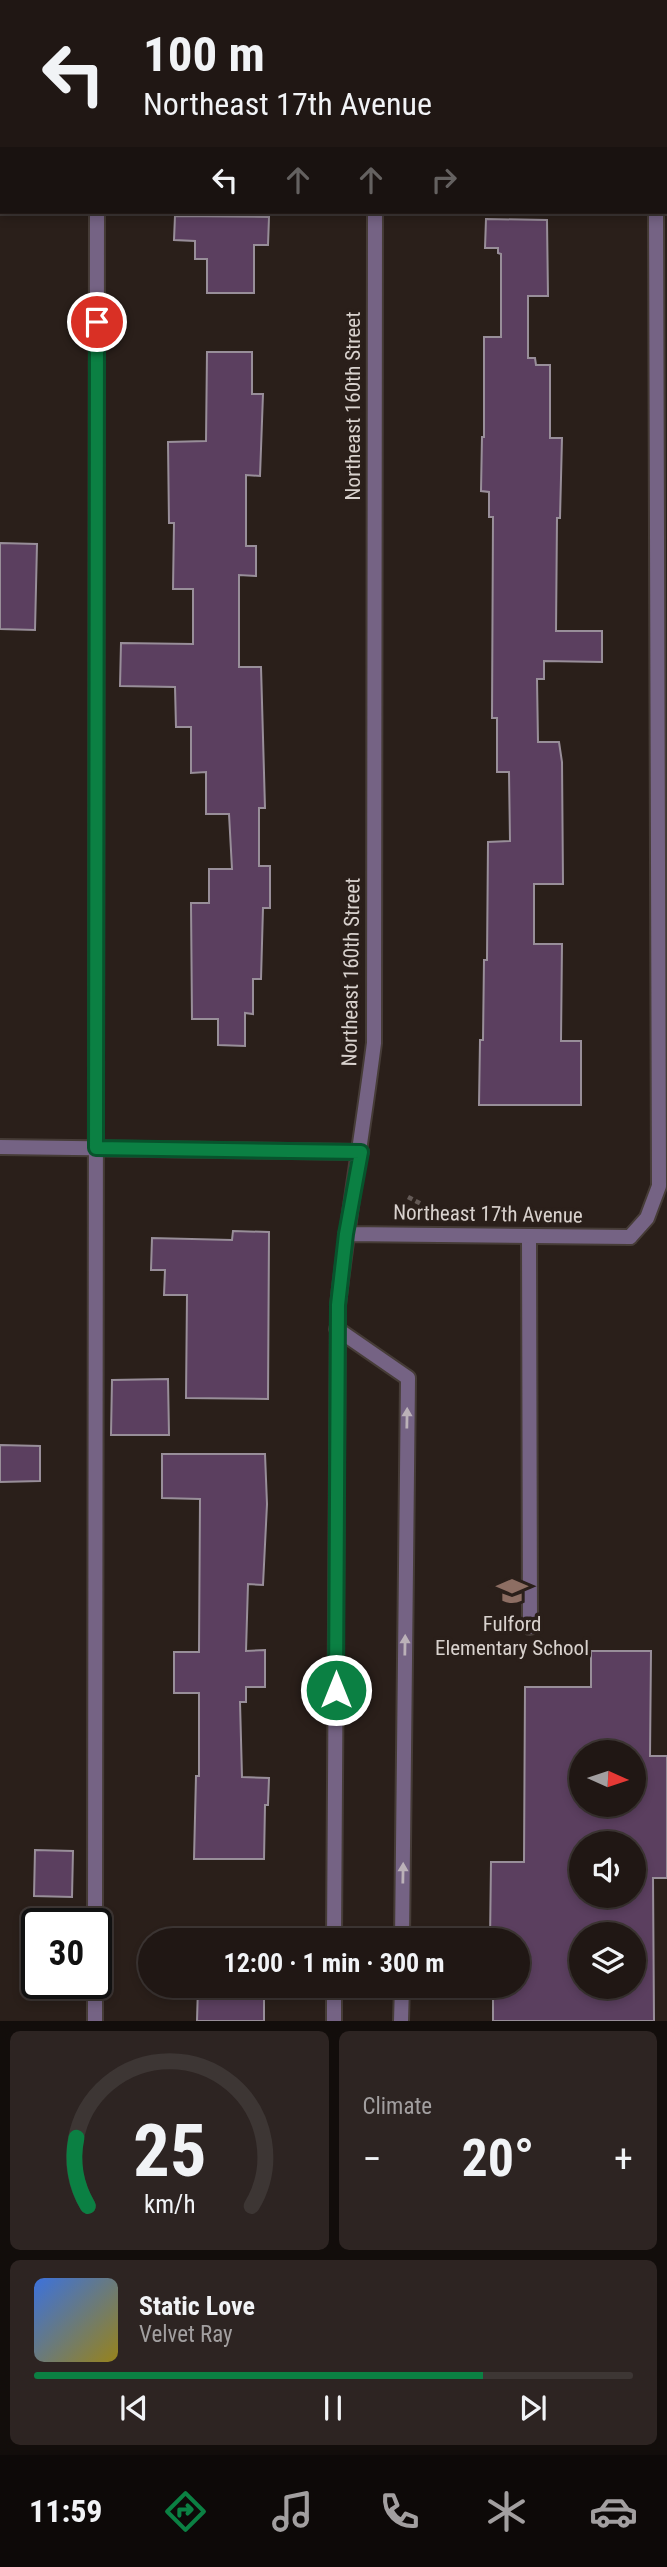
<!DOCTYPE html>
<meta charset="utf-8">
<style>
body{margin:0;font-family:"Roboto Condensed",sans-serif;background:#2d2422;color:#f1f3f6;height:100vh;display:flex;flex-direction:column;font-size:26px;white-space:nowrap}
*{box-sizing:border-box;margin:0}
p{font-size:23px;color:#a29fa0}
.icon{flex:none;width:38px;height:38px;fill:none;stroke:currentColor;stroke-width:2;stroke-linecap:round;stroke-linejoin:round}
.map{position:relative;height:2021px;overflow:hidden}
.side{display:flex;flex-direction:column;gap:10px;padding:10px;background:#120d0b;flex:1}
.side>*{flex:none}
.banner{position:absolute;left:0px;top:0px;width:668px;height:214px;box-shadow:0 4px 10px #0003,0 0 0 2px #3d3634;background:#201714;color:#f1f3f6;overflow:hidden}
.needle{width:46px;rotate:93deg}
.tools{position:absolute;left:569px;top:1740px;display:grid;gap:14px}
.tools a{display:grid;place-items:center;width:77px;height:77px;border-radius:50%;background:#201714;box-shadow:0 4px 10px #0003,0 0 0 2px #3d3634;font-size:35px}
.speed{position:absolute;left:21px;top:1908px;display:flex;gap:14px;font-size:35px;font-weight:700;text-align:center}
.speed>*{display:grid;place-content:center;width:91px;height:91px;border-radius:50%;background:#201714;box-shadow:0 4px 10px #0003,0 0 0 2px #3d3634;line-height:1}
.speed .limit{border:4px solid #111;border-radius:10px;background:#fff;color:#111}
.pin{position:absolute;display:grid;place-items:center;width:60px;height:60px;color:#fff;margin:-30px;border:4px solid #fff;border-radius:50%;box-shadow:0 2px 7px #0007}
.me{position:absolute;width:77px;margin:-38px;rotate:0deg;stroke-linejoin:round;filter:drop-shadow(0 0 5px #0008)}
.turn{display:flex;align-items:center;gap:24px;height:147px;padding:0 28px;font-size:32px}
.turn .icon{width:91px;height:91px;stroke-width:2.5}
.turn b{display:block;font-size:49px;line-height:60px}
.lanes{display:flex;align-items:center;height:66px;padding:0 28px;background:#0003;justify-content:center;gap:35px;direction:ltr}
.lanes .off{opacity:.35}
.big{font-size:52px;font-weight:700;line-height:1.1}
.side .tile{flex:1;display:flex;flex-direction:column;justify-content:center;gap:10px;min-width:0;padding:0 24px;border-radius:10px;background:#2d2422}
.side .dial{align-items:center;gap:0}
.dial svg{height:182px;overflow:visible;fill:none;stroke:#3d3634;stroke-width:7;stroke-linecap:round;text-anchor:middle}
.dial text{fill:#f1f3f6;stroke:none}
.song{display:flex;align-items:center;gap:21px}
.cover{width:84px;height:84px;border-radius:10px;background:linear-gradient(135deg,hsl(220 70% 55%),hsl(50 70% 35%))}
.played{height:7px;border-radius:4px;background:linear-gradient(90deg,#0b8043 75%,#3d3634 75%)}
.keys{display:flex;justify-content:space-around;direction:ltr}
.heat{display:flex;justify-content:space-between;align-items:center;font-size:38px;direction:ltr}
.side .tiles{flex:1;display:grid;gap:10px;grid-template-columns:1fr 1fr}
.tile:last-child{grid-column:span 2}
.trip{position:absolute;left:138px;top:1928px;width:392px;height:70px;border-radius:35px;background:#201714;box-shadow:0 4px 10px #0003,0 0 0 2px #3d3634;font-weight:700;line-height:70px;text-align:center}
.dock{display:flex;height:112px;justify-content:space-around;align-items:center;background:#0d0908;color:#a29fa0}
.dock .icon{width:49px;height:49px}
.dock .current{color:#0b8043}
.dock b{font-size:32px;color:#f1f3f6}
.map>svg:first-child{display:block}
.building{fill:#5b3f5f;stroke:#988e99;stroke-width:2;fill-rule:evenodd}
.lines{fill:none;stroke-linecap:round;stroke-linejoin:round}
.service-casing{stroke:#463c37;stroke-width:18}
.minor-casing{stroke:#463c37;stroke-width:18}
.tertiary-casing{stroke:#463c37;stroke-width:18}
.path{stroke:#645a56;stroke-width:4.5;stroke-dasharray:5 3.5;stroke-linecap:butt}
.service{stroke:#756384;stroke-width:14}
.minor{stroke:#756384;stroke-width:14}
.tertiary{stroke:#756384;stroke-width:14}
.oneway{fill:#bbb1b8}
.route-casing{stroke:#07532c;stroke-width:18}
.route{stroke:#0b8043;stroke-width:12}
.labels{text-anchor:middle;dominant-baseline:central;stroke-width:7;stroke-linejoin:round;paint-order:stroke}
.street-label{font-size:21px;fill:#d9d2ce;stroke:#2a1f1a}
.poi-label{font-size:21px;fill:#d9d2ce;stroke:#2a1f1a}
</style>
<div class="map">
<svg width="667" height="2021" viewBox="0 0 667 2021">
<rect width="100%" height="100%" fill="#2a1f1a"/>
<path class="building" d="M175,216L269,217L268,245H254V293H207V259H195V241L174,240Z
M486,219L547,220L548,296H528V358H535L536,365H550V438H562L560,518H557L556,631H602V662L544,661V679H537L538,742H559L562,762L563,884H534V944H562L561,1041H581V1105H479L480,1040H483L484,960H487L488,842L510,841L509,772H497V718H492L493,517H489V492L481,491L482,437H484V337H501V254L498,253V248H485Z
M207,352H252V394H263L260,476L246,475V546H256V576L239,575V667H261L265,808H259V866H270V908H263L261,979H253V1014L245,1013V1046L218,1045V1019H192L191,903H209V869H232L229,814H206V772L191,773V727H176L175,687L120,686L121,643L193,644V589H173L174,523H169L168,442L206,441Z
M0,543L37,544L35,630L0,629Z
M233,1231L269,1232L268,1399L186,1398L187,1295H164L165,1270H151L152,1238L232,1240Z
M168,1379L169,1435H111L112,1380Z
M0,1445L40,1446V1481L0,1482Z
M162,1454H265L267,1504L263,1585L248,1584L246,1651L265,1650V1687H246V1702H240L242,1777L269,1778L268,1805H265L264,1859H194L196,1776H199V1693H174V1652H199L200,1499L162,1498Z
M591,1651H651L650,1756H667V1878H653L654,2021H493V1986H518V1941H490L491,1862H524L525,1687H591ZM581,1752H634V1804H581ZM581,1843H634V1895H581ZM581,1934H634V1986H581Z
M35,1850L73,1851L72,1897L34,1896Z
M198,1931H267V1941H198Z
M198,1986H267V1995H264V2021H197Z"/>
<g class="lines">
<g class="service-casing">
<path id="service" d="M657,2V0
M529,1236L530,1627
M630,1237L647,1218L659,1186L656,212
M337,1329L408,1378L402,1941
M95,1923L97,212
M95,2021V1983
M401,2021L402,1986"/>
</g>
<g class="minor-casing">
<path id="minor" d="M375,2V0
M0,1147L361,1152
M346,1234L630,1237
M334,1941L338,1305C348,1217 363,1130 374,1043L375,212
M334,2021V1986"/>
</g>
<g class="tertiary-casing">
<path id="tertiary" d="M0,128H2"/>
</g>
<path class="path" d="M408,1197L429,1208"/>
<use href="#service" class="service"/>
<use href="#minor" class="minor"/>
<use href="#tertiary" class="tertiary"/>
</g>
<defs><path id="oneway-solid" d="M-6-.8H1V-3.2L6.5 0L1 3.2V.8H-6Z" transform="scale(1.75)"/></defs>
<g class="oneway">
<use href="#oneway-solid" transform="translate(407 1418) rotate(-89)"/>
<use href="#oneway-solid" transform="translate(405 1645) rotate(-89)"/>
<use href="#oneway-solid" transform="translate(403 1873) rotate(-89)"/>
</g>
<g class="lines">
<g class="route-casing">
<path id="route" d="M97,322L96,1148L361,1152L346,1234L338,1305L336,1690"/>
</g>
<use href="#route" class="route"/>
</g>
<defs>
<g id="school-bare" transform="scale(2.415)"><path d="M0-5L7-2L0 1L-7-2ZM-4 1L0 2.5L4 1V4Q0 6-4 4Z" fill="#8d6e63" stroke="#2a1f1a" stroke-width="2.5" paint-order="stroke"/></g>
</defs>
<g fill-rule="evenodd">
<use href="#school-bare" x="512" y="1591"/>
</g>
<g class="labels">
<g class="street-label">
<text transform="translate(353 406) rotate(-90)">Northeast 160th Street</text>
<text transform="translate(351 972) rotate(-89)">Northeast 160th Street</text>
<text transform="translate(488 1214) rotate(1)">Northeast 17th Avenue</text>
</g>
<g class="poi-label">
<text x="512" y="1624">Fulford<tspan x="512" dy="24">Elementary School</tspan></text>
</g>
</g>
</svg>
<div class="tools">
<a><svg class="needle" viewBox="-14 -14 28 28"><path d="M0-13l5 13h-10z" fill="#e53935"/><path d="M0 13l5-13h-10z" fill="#a29fa0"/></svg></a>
<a><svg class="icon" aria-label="sound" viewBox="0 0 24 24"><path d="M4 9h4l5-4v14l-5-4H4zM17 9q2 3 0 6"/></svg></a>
<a><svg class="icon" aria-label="layers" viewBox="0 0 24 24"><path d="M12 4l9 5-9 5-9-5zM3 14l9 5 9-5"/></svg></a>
</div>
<div class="speed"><div class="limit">30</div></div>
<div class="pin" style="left:97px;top:322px;background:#d93025"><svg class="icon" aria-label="arrive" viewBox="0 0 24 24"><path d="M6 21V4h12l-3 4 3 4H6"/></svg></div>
<svg class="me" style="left:336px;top:1690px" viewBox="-20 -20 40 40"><circle r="17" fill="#0b8043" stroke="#fff" stroke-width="3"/><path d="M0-11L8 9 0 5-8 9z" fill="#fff"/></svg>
<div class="trip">12:00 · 1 min · 300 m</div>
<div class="banner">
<div class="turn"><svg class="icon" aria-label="left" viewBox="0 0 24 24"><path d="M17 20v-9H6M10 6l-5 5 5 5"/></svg><div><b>100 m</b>Northeast 17th Avenue</div></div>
<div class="lanes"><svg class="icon" aria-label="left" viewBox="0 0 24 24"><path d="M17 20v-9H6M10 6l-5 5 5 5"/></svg><svg class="icon off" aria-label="ahead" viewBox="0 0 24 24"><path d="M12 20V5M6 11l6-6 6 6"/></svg><svg class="icon off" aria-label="ahead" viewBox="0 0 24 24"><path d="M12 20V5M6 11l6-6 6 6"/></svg><svg class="icon off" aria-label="right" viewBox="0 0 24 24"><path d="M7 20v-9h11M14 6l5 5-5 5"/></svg></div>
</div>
</div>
<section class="side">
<div class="tiles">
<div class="tile dial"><svg viewBox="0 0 100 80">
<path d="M14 69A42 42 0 1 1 86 69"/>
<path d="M14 69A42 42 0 0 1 9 39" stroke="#0b8043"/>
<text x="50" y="56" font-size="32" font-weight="700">25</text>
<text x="50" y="72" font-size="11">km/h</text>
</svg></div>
<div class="tile"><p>Climate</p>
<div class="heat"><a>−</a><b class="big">20°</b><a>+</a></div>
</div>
<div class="tile">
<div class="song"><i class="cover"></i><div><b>Static Love</b><p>Velvet Ray</p></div></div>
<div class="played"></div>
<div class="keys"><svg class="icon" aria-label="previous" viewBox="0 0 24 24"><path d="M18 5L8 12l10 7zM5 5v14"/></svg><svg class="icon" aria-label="pause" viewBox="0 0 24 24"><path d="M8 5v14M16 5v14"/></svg><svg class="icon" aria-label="next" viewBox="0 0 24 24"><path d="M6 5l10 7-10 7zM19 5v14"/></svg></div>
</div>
</div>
</section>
<nav class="dock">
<b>11:59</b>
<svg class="icon current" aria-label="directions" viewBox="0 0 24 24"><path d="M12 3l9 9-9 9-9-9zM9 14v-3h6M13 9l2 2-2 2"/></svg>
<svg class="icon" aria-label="music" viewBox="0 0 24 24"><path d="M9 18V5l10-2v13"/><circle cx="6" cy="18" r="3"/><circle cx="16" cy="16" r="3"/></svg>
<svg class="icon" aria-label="phone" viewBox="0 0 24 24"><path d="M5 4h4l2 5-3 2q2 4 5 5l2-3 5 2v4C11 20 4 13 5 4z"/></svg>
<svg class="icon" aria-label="climate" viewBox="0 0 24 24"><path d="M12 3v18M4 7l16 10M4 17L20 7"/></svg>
<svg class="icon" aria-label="car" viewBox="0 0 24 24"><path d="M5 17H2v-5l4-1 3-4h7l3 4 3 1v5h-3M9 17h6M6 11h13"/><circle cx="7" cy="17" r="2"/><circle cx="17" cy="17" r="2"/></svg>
</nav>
